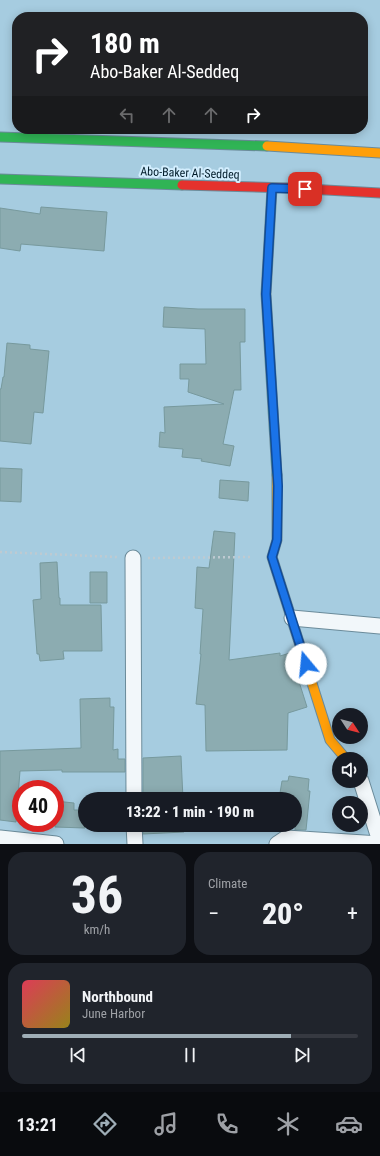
<!DOCTYPE html>
<meta charset="utf-8">
<style>
body{margin:0;font-family:"Roboto Condensed",sans-serif;background:#20242c;color:#f1f3f6;height:100vh;display:flex;flex-direction:column;font-size:15px;white-space:nowrap}
*{box-sizing:border-box;margin:0}
p{font-size:13px;color:#9ea1a6}
.icon{flex:none;width:22px;height:22px;fill:none;stroke:currentColor;stroke-width:2;stroke-linecap:round;stroke-linejoin:round}
.map{position:relative;height:844px;overflow:hidden}
.details{display:flex;flex-direction:column;gap:8px;padding:8px;background:#0d0f14;flex:1}
.details>*{flex:none}
.hud{position:absolute;left:12px;top:12px;width:356px;height:122px;border-radius:16px;box-shadow:0 2px 10px #0003;background:#202124;color:#fff;overflow:hidden}
.needle{width:26px;rotate:126deg}
.controls{position:absolute;left:332px;top:708px;display:grid;gap:8px}
.controls a{display:grid;place-items:center;width:36px;height:36px;border-radius:50%;background:#171b24;box-shadow:0 2px 10px #0003;font-size:20px}
.speed{position:absolute;left:12px;top:780px;display:flex;gap:8px;font-size:20px;font-weight:700;text-align:center}
.speed>*{display:grid;place-content:center;width:52px;height:52px;border-radius:50%;background:#171b24;box-shadow:0 2px 10px #0003;line-height:1}
.speed .limit{border:6px solid #d22;background:#fff;color:#111}
.pin{position:absolute;display:grid;place-items:center;width:34px;height:34px;color:#fff;margin:-17px;border-radius:8px;box-shadow:0 2px 6px #0006}
.me{position:absolute;width:44px;margin:-22px;rotate:343deg;stroke-linejoin:round;filter:drop-shadow(0 0 3px #0008)}
.turn{display:flex;align-items:center;gap:14px;height:84px;padding:0 12px;font-size:18px}
.turn .icon{width:52px;height:52px;stroke-width:2.5}
.turn b{display:block;font-size:28px;line-height:34px}
.lanes{display:flex;align-items:center;height:38px;padding:0 12px;background:#0003;justify-content:center;gap:20px;direction:ltr}
.lanes .off{opacity:.35}
.big{font-size:30px;font-weight:800;line-height:1.1}
.details .tile{flex:1;display:flex;flex-direction:column;justify-content:center;gap:6px;min-width:0;padding:0 14px;border-radius:16px;background:#20242c}
.details .dial{align-items:center;gap:0}
.dial b{font-size:52px;line-height:1}
.song{display:flex;align-items:center;gap:12px}
.cover{width:48px;height:48px;border-radius:6px;background:linear-gradient(135deg,hsl(350 70% 55%),hsl(50 70% 35%))}
.played{height:4px;border-radius:2px;background:linear-gradient(90deg,#9faeb7 80%,#363941 80%)}
.keys{display:flex;justify-content:space-around;direction:ltr}
.heat{display:flex;justify-content:space-between;align-items:center;font-size:22px;direction:ltr}
.details .tiles{flex:1;display:grid;gap:8px;grid-template-columns:1fr 1fr}
.tile:last-child{grid-column:span 2}
.trip{position:absolute;left:78px;top:792px;width:224px;height:40px;border-radius:20px;background:#171b24;box-shadow:0 2px 10px #0003;font-weight:800;line-height:40px;text-align:center}
.menu{display:flex;height:64px;justify-content:space-around;align-items:center;background:#090b0e;color:#9ea1a6}
.menu .icon{width:28px;height:28px}
.menu .selected{color:#9faeb7}
.menu b{font-size:18px;color:#f1f3f6}
.map>svg:first-child{display:block}
.building{fill:#8cacb1;stroke:#77999d}
.lines{fill:none;stroke-linecap:round;stroke-linejoin:round}
.street-casing{stroke:#6b8b9a;stroke-width:17}
.fast-casing{stroke:#6b8b9a;stroke-width:11}
.slow-casing{stroke:#6b8b9a;stroke-width:11}
.jam-casing{stroke:#6b8b9a;stroke-width:11}
.path{stroke:#bfcad1;stroke-width:2.5;stroke-dasharray:2 3;stroke-linecap:butt}
.street{stroke:#f2f7fa;stroke-width:15}
.fast{stroke:#30b455;stroke-width:9}
.slow{stroke:#ff9f0a;stroke-width:9}
.jam{stroke:#e5322d;stroke-width:9}
.route-casing{stroke:#114b97;stroke-width:10}
.route{stroke:#1a73e8;stroke-width:7}
.labels{text-anchor:middle;dominant-baseline:central;stroke-width:4;stroke-linejoin:round;paint-order:stroke}
.street-label{font-size:12px;fill:#001b29;stroke:#d3eefe}
</style>
<div class="map">
<svg width="380" height="844" viewBox="0 0 380 844">
<rect width="100%" height="100%" fill="#a6cce0"/>
<path class="building" d="M41,207L107,212L104,251L21,244L20,251L0,248V208L40,214Z
M164,307L198,309H245V342H240L241,390H234L223,444L234,446L230,466L201,461L202,459L182,457L183,449L159,447L160,432L165,433L164,407L224,404L188,392L189,379H180V364H206L205,329L163,327Z
M7,343L30,345V349L49,351L43,413L34,412L31,444L0,441V389H1L3,377H4Z
M0,468L22,469L21,502L0,501Z
M220,480L249,482L248,501L219,498Z
M214,531L235,533L229,660L280,653V656L290,653L307,707L288,713L287,750L206,751L205,705L196,704L201,654H200L203,609L195,608L197,567L209,568Z
M57,562L59,598H60V605H101L102,651H63L64,659L40,661L39,654H37L33,600L41,599L40,563Z
M90,572H107V603H90Z
M110,698V707H114L113,750L118,749V759H125V772H62V770L20,771L16,822L0,820V751L81,748L80,699Z
M181,756L183,799H143V758Z
M289,776L309,779L308,791H310L306,830H295V799H279L282,781H288Z
M55,801L74,803V810H85V828L55,827Z
M143,825H184V832L143,834Z"/>
<g class="lines">
<g class="street-casing">
<path id="street" d="M133,558L134,799
M292,618L380,626
M361,781L377,832L380,836
M134,825L135,844
M0,838L56,844
M277,844L286,838L380,844"/>
</g>
<g class="fast-casing">
<path id="fast" d="M0,137L267,146
M0,179L182,185
M272,188L266,294L277,475"/>
</g>
<g class="slow-casing">
<path id="slow" d="M267,146L380,153
M277,475V540L272,557L330,740L346,759"/>
</g>
<g class="jam-casing">
<path id="jam" d="M182,185L290,188L380,193"/>
</g>
<path class="path" d="M0,552L117,557
M148,558L253,557"/>
<use href="#street" class="street"/>
<use href="#fast" class="fast"/>
<use href="#slow" class="slow"/>
<use href="#jam" class="jam"/>
</g>
<g class="lines">
<g class="route-casing">
<path id="route" d="M305,189L272,188L266,294L278,486L277,540L272,557L306,664"/>
</g>
<use href="#route" class="route"/>
</g>
<g class="labels">
<g class="street-label">
<text transform="translate(190 173) rotate(2)">Abo-Baker Al-Seddeq</text>
</g>
</g>
</svg>
<div class="controls">
<a><svg class="needle" viewBox="-14 -14 28 28"><path d="M0-13l5 13h-10z" fill="#e53935"/><path d="M0 13l5-13h-10z" fill="#9ea1a6"/></svg></a>
<a><svg class="icon" aria-label="sound" viewBox="0 0 24 24"><path d="M4 9h4l5-4v14l-5-4H4zM17 9q2 3 0 6"/></svg></a>
<a><svg class="icon" aria-label="search" viewBox="0 0 24 24"><circle cx="10" cy="10" r="6"/><path d="M15 15l6 6"/></svg></a>
</div>
<div class="speed"><div class="limit">40</div></div>
<div class="pin" style="left:305px;top:189px;background:#d93025"><svg class="icon" aria-label="arrive" viewBox="0 0 24 24"><path d="M6 21V4h12l-3 4 3 4H6"/></svg></div>
<svg class="me" style="left:306px;top:664px" viewBox="-20 -20 40 40"><circle r="19" fill="#fff"/><path d="M0-13L10 11 0 6-10 11z" fill="#1a73e8"/></svg>
<div class="trip">13:22 · 1 min · 190 m</div>
<div class="hud">
<div class="turn"><svg class="icon" aria-label="right" viewBox="0 0 24 24"><path d="M7 20v-9h11M14 6l5 5-5 5"/></svg><div><b>180 m</b>Abo-Baker Al-Seddeq</div></div>
<div class="lanes"><svg class="icon off" aria-label="left" viewBox="0 0 24 24"><path d="M17 20v-9H6M10 6l-5 5 5 5"/></svg><svg class="icon off" aria-label="ahead" viewBox="0 0 24 24"><path d="M12 20V5M6 11l6-6 6 6"/></svg><svg class="icon off" aria-label="ahead" viewBox="0 0 24 24"><path d="M12 20V5M6 11l6-6 6 6"/></svg><svg class="icon" aria-label="right" viewBox="0 0 24 24"><path d="M7 20v-9h11M14 6l5 5-5 5"/></svg></div>
</div>
</div>
<section class="details">
<div class="tiles">
<div class="tile dial"><b>36</b><p>km/h</p></div>
<div class="tile"><p>Climate</p>
<div class="heat"><a>−</a><b class="big">20°</b><a>+</a></div>
</div>
<div class="tile">
<div class="song"><i class="cover"></i><div><b>Northbound</b><p>June Harbor</p></div></div>
<div class="played"></div>
<div class="keys"><svg class="icon" aria-label="previous" viewBox="0 0 24 24"><path d="M18 5L8 12l10 7zM5 5v14"/></svg><svg class="icon" aria-label="pause" viewBox="0 0 24 24"><path d="M8 5v14M16 5v14"/></svg><svg class="icon" aria-label="next" viewBox="0 0 24 24"><path d="M6 5l10 7-10 7zM19 5v14"/></svg></div>
</div>
</div>
</section>
<nav class="menu">
<b>13:21</b>
<svg class="icon selected" aria-label="directions" viewBox="0 0 24 24"><path d="M12 3l9 9-9 9-9-9zM9 14v-3h6M13 9l2 2-2 2"/></svg>
<svg class="icon" aria-label="music" viewBox="0 0 24 24"><path d="M9 18V5l10-2v13"/><circle cx="6" cy="18" r="3"/><circle cx="16" cy="16" r="3"/></svg>
<svg class="icon" aria-label="phone" viewBox="0 0 24 24"><path d="M5 4h4l2 5-3 2q2 4 5 5l2-3 5 2v4C11 20 4 13 5 4z"/></svg>
<svg class="icon" aria-label="climate" viewBox="0 0 24 24"><path d="M12 3v18M4 7l16 10M4 17L20 7"/></svg>
<svg class="icon" aria-label="car" viewBox="0 0 24 24"><path d="M5 17H2v-5l4-1 3-4h7l3 4 3 1v5h-3M9 17h6M6 11h13"/><circle cx="7" cy="17" r="2"/><circle cx="17" cy="17" r="2"/></svg>
</nav>
